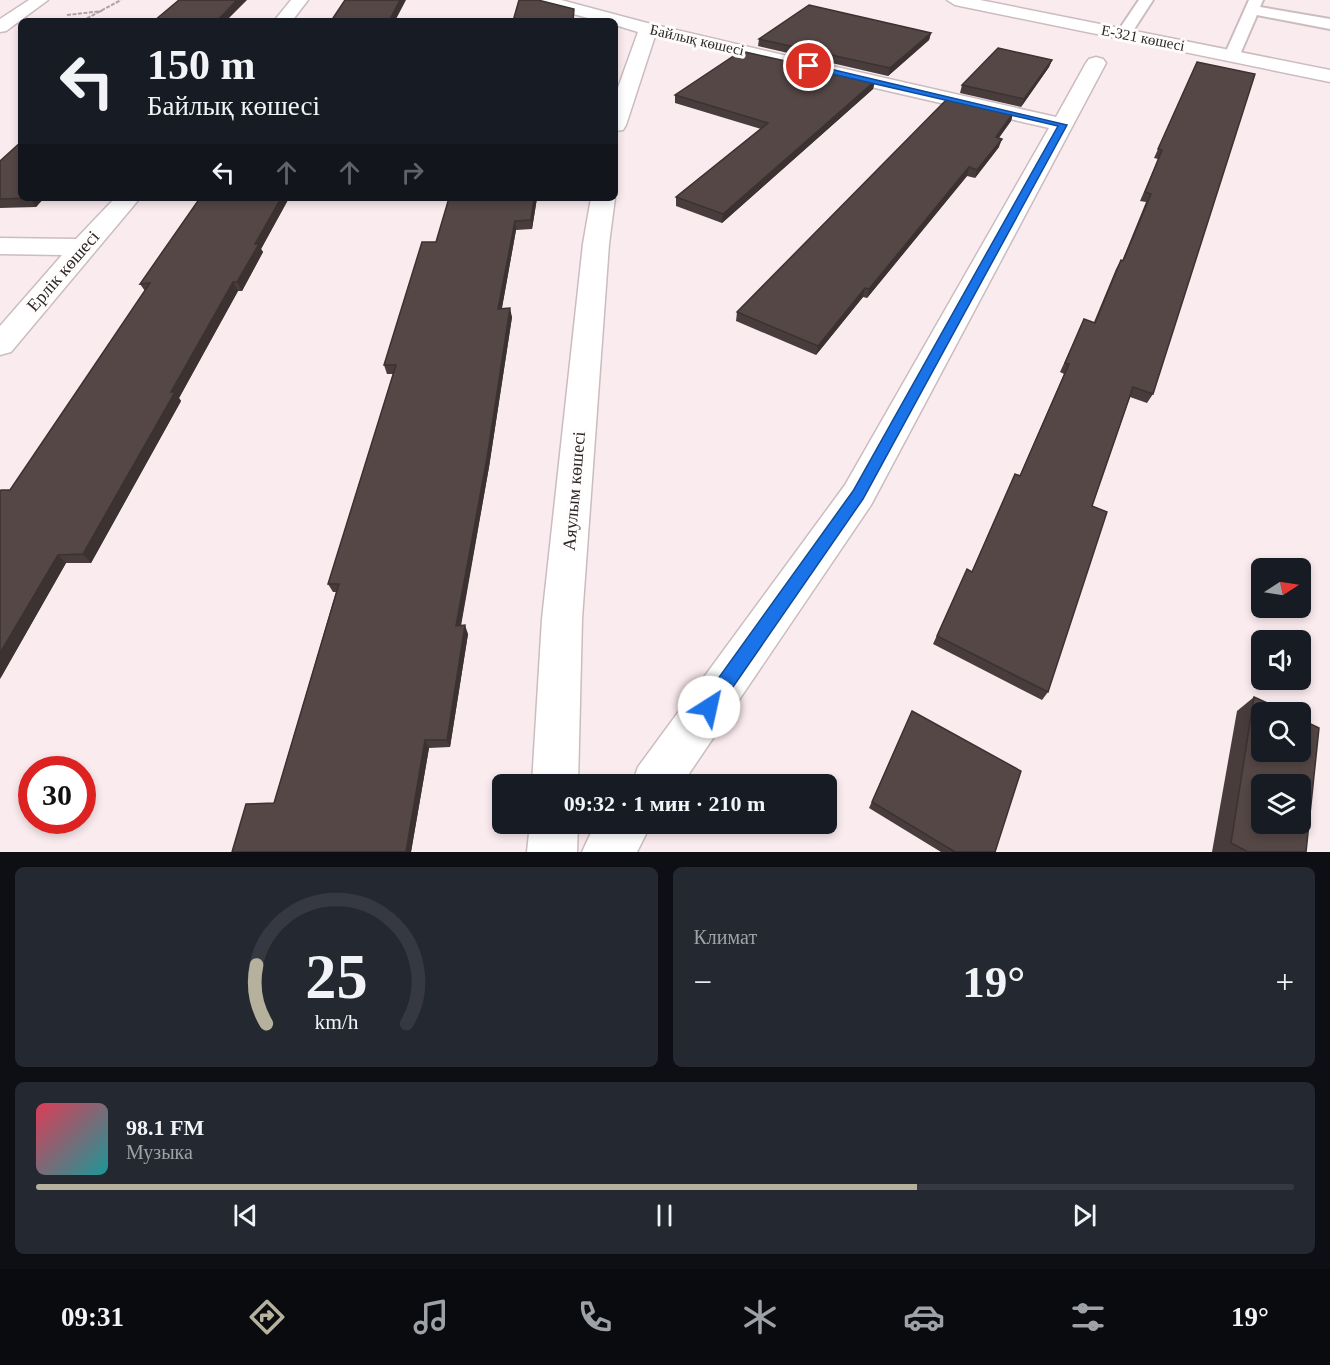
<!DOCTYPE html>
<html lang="ru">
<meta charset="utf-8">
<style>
body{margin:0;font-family:Georgia,serif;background:#242831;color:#f1f3f6;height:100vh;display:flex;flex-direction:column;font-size:22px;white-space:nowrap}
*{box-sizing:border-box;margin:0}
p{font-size:20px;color:#9ea1a6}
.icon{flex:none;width:33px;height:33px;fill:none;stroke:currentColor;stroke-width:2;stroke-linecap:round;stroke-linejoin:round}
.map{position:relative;height:852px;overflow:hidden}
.side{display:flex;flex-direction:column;gap:15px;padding:15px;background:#0d0f14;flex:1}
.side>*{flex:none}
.top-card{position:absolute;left:18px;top:18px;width:600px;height:183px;border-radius:9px;box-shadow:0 3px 9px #0003;background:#171b24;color:#f1f3f6;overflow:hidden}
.needle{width:39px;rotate:78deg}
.controls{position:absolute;left:1251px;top:558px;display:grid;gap:12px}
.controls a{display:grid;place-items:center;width:60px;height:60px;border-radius:9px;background:#171b24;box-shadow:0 3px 9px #0003;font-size:30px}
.speed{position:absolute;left:18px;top:756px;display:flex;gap:12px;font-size:30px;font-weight:700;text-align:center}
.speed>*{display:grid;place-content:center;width:78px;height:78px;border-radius:50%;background:#171b24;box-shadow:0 3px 9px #0003;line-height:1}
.speed .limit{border:9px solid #d22;background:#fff;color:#111}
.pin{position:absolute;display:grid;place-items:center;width:51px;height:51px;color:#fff;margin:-26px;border:3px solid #fff;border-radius:50%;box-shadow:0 2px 6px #0007}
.me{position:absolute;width:66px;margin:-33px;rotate:35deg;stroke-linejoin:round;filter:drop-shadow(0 0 4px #0008)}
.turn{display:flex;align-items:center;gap:21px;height:126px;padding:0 30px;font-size:27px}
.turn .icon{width:78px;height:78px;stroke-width:2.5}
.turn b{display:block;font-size:42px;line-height:51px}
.lanes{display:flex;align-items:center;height:57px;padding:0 30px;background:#0003;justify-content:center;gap:30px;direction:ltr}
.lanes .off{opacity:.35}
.big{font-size:45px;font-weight:600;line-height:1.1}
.side .widget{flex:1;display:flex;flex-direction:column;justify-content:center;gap:9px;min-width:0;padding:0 21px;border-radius:9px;background:#242831}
.side .dial{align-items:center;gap:0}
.dial svg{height:156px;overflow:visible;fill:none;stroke:#363941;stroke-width:7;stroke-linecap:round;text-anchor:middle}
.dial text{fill:#f1f3f6;stroke:none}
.song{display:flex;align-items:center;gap:18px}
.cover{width:72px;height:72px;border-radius:9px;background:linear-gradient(135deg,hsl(350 70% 55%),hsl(180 70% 35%))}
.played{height:6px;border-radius:3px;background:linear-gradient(90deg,#b5b19c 70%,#363941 70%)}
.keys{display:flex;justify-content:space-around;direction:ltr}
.heat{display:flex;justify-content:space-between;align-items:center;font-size:33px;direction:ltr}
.side .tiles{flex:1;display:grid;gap:15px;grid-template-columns:1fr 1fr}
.widget:last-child{grid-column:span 2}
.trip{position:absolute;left:492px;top:774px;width:345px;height:60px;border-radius:9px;background:#171b24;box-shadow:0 3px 9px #0003;font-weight:600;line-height:60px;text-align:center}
.tabs{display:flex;height:96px;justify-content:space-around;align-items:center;background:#090b0e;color:#9ea1a6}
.tabs .icon{width:42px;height:42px}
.tabs .active{color:#b5b19c}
.tabs b{font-size:27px;color:#f1f3f6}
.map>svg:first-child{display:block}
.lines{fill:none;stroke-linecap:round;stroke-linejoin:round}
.lane-casing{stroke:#cbbcc0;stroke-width:4}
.street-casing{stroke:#cbbcc0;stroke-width:3}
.path{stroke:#ada1a4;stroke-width:2;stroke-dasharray:4 1.5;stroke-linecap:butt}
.lane{fill:#fff;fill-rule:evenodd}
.street{fill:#fff;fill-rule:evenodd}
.wall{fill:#483d3c}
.shaded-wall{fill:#3b3231}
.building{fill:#544746;stroke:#3b3231;stroke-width:1.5;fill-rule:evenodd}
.route{fill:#1a73e8;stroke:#114b97;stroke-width:1.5}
.labels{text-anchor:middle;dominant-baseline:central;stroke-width:6;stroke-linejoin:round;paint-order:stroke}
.far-street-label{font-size:15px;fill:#2d2728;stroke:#fffcfc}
.street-label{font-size:18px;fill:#2d2728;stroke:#fffcfc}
</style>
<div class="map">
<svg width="1330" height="852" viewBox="0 0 1330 852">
<rect width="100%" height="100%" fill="#faebee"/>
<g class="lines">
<g class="lane-casing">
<path id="lane" d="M1139,0H1153L1129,37H1119L1116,34Z
M1249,0H1263L1260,7L1330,19V29L1257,15L1238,59H1226L1224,56Z"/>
</g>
<g class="street-casing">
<path id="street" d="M29,0H48L6,31L0,32V19Z
M291,0H308L292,21H274Z
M534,0H561L651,24L792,57L794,61L792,65L785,67L655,36L626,125L623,130L615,131V96L638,32L615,25V21H599L536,4Z
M947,0H980L1330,70V82L955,5Z
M1096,57L1103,59L1106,63L871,505L682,784H632L638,767L845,485L1049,128L832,78L825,76L822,72L825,68L832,66L1056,117L1086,63L1089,59Z
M115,198H140L11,352L0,355V326L62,255L0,254V238L76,239Z
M591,198H615L609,244L582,619L578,784H532L542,619L583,244Z
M530,824H578L577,852H527Z
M598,824H651L637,852H582L590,835Z"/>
</g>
<path class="path" d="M67,15L102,11
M82,21L121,0"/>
<use href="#lane" class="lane"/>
<use href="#street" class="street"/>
</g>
<path class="wall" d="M931,33L929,40L888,76L758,46L759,39Z
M1052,60L1049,67L1021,107L960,93L962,85Z
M1197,62L1153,394L1147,403L1130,397L1092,506L1048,692L1042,700L933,644L963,578L972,571L1015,474L1020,475L1064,374L1060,372L1080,328L1094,322L1116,269L1121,260L1122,261L1146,202L1140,201L1158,159L1154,158Z
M875,81L873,89L722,223L676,206V197L761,129L675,103V95Z
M1013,113L1011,121L999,138V147L975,178L967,176L867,298L863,297L816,355L736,321L737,312Z
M0,161L21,198H44L36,207L0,208Z
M200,198H289L261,249L263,252L242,291H238L179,398L181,401L91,563H66L0,679L145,291L140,284Z
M449,198H537L532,229L516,230L502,308L512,317L489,467L461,626L468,634L450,747L429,748L411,852H232L274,803L336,592H333L328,584L393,374H387L384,365L436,242Z
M1254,697L1306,852H1212L1237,711Z
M912,711L995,852H941L869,808Z"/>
<path class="shaded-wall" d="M237,0H247L226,21H217Z
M400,0H406L395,21H389Z
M931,33L929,40L888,76L890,68Z
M1052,60L1049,67L1021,107L1024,99Z
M875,81L873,89L722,223L723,214Z
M1013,113L1011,121L993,145L996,137Z
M1002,139L999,147L975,178L977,170Z
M969,167L967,176L867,298L869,289Z
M30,198H44L36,207Z
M281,198H289L261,249L263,252L242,291L237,282L255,244Z
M534,198H537L532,229L531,220Z
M515,221L516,230L500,318L498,309Z
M233,282L238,291L179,398L181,401L91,563L83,554L171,392Z
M865,288L863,297L816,355L818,346Z
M510,308L512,317L489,467L459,634L456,626Z
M58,555L66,563L0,679V653Z
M465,625L468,634L450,747L447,740Z
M425,740L429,748L411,852H406Z"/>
<path class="building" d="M179,0H237L217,21H154Z
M345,0H400L389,21H331Z
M519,0H538L574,9L573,21H513Z
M809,5L931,33L890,68L759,39Z
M998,48L1052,60L1024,99L962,85Z
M741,51L875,81L723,214L676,197L768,123L675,95Z
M1197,62L1255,74L1153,394L1133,387L1092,506L1107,512L1048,692L937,636L967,569L972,572L1015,474L1020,476L1069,364L1065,363L1084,319L1095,323L1121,260L1123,261L1151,194L1145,192L1162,150L1158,149Z
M948,98L1013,113L996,137L1002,139L977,170L969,167L869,289L865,288L818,346L737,312Z
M21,142V198H31L0,199V161Z
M200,198H281L255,244H259L237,282H233L171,392H175L83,554L58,555L0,653V492L1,490H10L75,394L150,283L140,284Z
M449,198H534L531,220L515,221L498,309L510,308L487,458L456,626L465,625L447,740H425L406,852H232L246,804L274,803L339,584H328L396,365H384L422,242H436Z
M1254,697L1287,712H1262V752H1300V719L1319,728L1306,852H1248L1231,843ZM1262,784H1300V824H1262Z
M912,711L1021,771L995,852H955L872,802Z"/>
<path class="route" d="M809,64L1067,125L863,499L715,713L709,716L702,713L700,707L702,701L853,491L1058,126L806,68L805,66Z"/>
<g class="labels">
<g class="far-street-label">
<text transform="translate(1143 38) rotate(11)">Е-321 көшесі</text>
<text transform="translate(697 40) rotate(13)">Байлық көшесі</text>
</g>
<g class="street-label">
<text transform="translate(63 271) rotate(-49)">Ерлік көшесі</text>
<text transform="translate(574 491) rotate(-85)">Аяулым көшесі</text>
</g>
</g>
</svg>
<div class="controls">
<a><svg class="needle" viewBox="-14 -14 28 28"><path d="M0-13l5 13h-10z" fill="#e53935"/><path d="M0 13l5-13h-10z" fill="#9ea1a6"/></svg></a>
<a><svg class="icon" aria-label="sound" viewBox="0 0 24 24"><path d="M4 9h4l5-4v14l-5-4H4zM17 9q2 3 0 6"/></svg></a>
<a><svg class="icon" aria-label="search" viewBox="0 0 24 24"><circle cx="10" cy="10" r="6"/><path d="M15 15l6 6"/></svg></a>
<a><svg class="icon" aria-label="layers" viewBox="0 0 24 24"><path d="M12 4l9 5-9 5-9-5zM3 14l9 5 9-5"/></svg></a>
</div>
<div class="speed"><div class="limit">30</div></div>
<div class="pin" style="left:809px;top:66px;background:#d93025"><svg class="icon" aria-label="arrive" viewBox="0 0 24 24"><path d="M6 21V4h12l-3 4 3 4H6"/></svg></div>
<svg class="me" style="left:709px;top:707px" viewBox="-20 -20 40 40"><circle r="19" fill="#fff"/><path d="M0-13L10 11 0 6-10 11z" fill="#1a73e8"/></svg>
<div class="trip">09:32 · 1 мин · 210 m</div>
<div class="top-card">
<div class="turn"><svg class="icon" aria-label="left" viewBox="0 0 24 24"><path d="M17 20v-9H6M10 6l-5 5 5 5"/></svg><div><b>150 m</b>Байлық көшесі</div></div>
<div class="lanes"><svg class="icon" aria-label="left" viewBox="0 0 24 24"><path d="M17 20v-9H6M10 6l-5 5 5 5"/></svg><svg class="icon off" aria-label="ahead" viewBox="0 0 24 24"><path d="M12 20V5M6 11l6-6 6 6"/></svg><svg class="icon off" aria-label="ahead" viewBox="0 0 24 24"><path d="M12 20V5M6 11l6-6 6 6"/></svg><svg class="icon off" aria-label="right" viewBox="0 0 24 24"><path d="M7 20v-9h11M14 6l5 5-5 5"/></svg></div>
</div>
</div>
<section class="side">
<div class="tiles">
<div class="widget dial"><svg viewBox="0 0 100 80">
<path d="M14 69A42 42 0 1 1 86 69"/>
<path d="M14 69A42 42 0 0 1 9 39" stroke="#b5b19c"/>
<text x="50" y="56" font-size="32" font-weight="700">25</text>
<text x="50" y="72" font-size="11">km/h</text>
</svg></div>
<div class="widget"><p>Климат</p>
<div class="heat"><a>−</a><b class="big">19°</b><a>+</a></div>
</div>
<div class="widget">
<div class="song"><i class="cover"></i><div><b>98.1 FM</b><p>Музыка</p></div></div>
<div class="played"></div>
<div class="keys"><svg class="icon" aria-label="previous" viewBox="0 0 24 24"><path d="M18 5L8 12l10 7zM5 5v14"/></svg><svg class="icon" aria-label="pause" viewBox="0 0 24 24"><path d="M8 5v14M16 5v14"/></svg><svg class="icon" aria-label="next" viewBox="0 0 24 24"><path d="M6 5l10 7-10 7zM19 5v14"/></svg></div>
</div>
</div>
</section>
<nav class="tabs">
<b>09:31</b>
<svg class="icon active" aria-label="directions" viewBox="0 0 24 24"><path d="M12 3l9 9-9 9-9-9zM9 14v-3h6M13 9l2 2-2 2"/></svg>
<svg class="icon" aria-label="music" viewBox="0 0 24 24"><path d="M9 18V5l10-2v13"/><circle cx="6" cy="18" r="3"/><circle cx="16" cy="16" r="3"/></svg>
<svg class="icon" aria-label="phone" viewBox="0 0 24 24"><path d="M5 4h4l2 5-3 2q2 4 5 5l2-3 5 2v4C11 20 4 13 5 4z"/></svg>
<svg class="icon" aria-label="climate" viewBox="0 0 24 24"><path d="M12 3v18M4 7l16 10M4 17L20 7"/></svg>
<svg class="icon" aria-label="car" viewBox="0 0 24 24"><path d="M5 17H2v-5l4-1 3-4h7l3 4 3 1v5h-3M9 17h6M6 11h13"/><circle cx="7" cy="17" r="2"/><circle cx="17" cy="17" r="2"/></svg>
<svg class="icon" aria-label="filters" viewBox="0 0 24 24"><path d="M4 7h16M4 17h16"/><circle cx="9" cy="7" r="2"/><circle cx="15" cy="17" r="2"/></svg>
<b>19°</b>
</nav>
